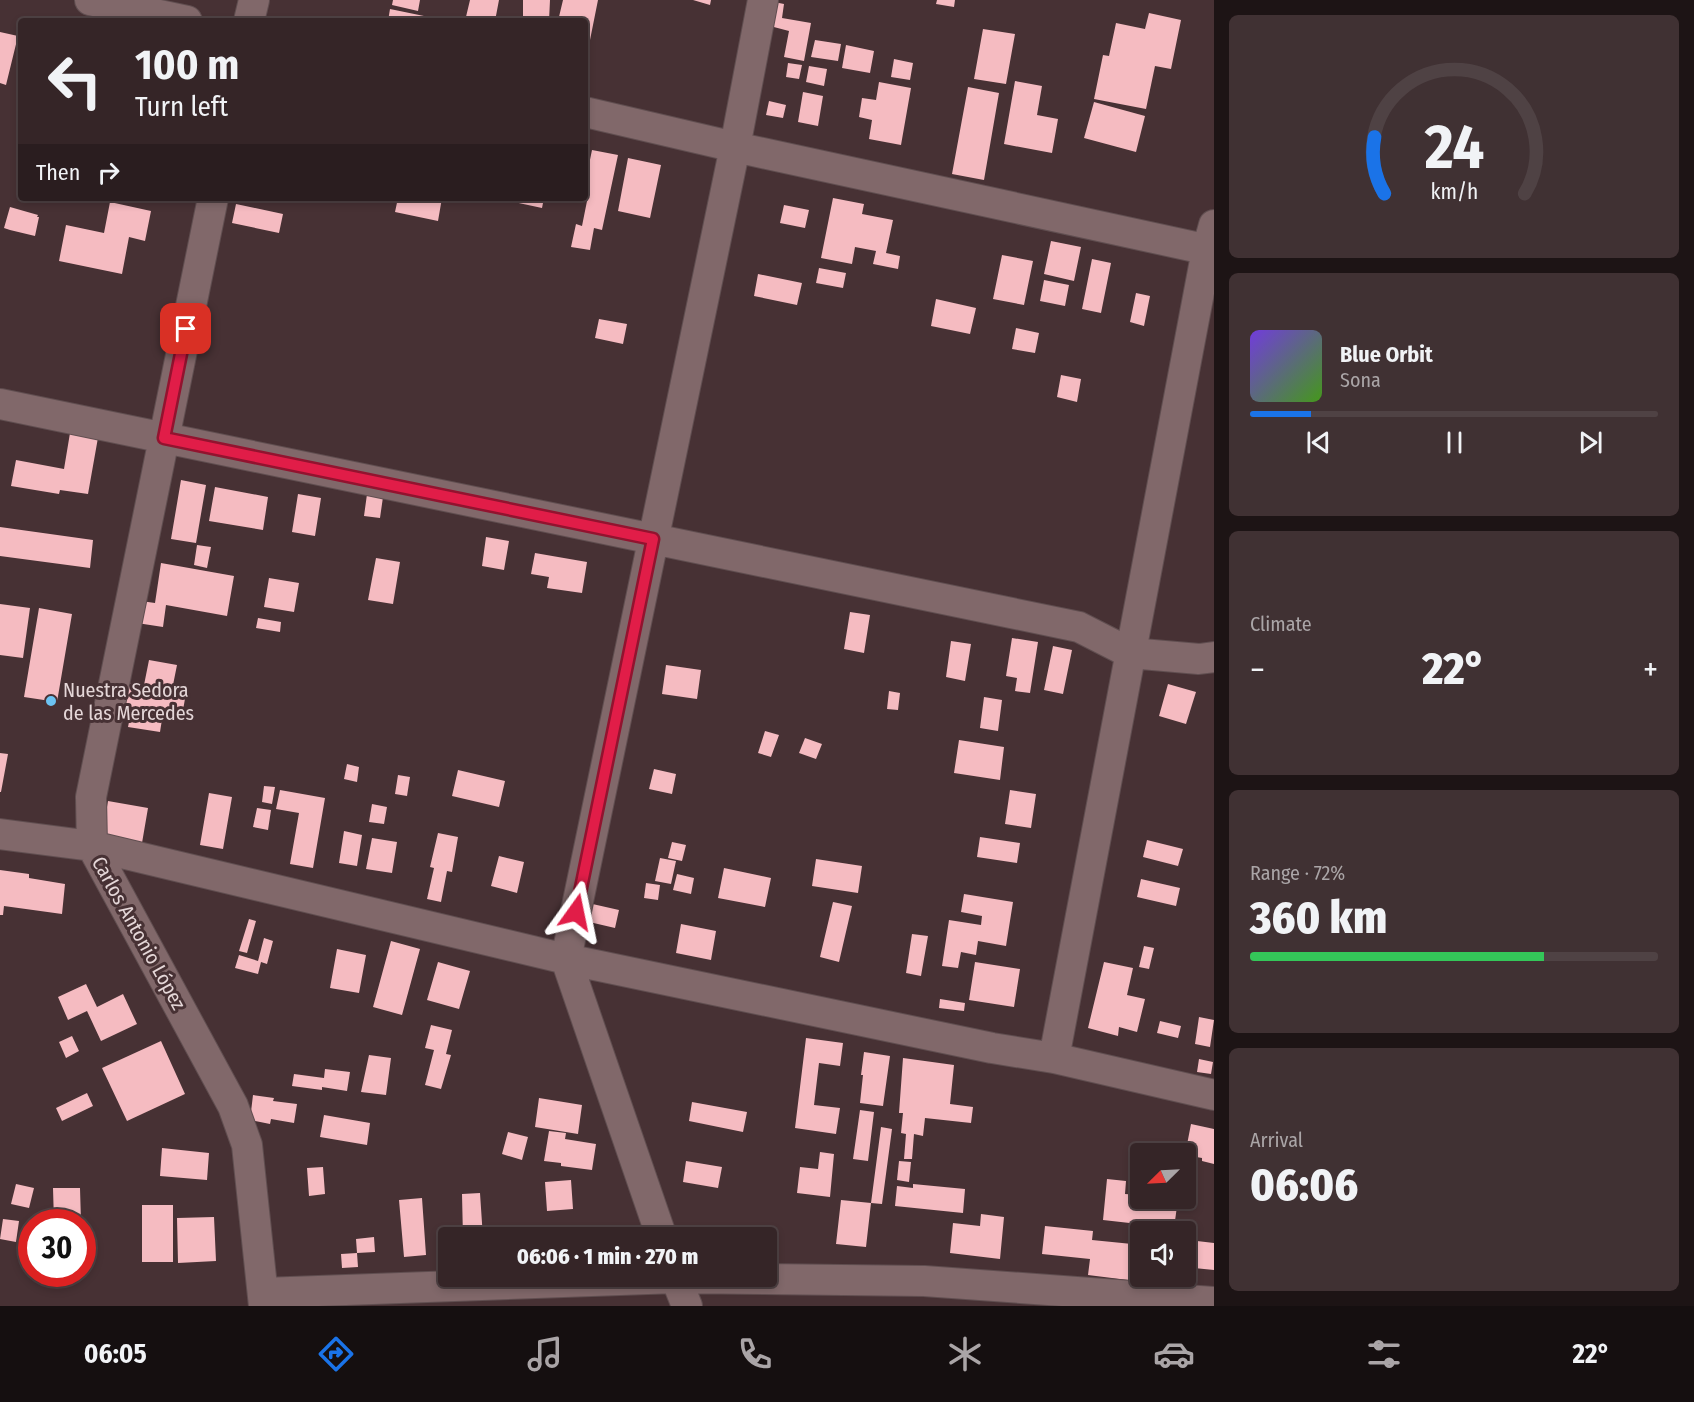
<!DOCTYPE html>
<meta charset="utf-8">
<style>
body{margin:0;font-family:"Fira Sans Condensed",sans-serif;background:#403133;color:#f1f3f6;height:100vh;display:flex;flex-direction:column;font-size:22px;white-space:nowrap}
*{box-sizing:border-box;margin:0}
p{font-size:20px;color:#aaa5a7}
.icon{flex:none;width:33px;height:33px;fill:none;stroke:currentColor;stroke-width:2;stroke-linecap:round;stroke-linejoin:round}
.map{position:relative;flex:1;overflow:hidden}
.side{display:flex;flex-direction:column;gap:15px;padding:15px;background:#1d1415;width:480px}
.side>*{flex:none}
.hud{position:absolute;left:18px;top:18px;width:570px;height:183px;border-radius:6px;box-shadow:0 3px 9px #0003,0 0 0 2px #4f4244;background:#352527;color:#f1f3f6;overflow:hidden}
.needle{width:39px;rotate:246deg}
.tools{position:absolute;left:1130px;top:1143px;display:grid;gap:12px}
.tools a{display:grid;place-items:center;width:66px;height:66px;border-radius:6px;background:#352527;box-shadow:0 3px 9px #0003,0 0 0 2px #4f4244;font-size:30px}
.speed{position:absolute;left:18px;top:1209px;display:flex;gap:12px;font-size:30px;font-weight:700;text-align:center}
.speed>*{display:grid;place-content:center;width:78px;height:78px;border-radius:50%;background:#352527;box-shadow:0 3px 9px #0003,0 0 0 2px #4f4244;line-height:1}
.speed .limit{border:9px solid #d22;background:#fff;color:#111}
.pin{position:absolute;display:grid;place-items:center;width:51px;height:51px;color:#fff;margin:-26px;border-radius:12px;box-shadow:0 3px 9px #0006}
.me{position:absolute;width:66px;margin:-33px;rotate:12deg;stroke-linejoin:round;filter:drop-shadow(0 0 4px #0008)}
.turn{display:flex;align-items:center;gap:21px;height:126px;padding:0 18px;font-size:27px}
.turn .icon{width:78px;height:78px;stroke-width:2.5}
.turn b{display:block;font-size:42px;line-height:51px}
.then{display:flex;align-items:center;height:57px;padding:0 18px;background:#0003;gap:12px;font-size:22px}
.big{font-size:45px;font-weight:800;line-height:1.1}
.side .widget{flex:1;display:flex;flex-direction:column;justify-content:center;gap:9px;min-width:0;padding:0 21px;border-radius:9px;background:#403133}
.side .dial{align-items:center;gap:0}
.dial svg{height:156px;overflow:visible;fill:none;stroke:#4f4244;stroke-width:7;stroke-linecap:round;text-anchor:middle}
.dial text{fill:#f1f3f6;stroke:none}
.song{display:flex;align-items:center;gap:18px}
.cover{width:72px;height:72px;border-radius:9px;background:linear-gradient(135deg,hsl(260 70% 55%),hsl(100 70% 35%))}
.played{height:6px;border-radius:3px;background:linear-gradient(90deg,#1a73e8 15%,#4f4244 15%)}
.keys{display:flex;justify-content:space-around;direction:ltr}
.heat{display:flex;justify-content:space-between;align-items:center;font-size:33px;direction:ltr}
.charge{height:9px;border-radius:4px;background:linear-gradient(90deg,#34c759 72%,#4f4244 0)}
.trip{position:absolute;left:438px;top:1227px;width:339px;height:60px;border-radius:6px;background:#352527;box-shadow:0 3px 9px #0003,0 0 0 2px #4f4244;font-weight:800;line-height:60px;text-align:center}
.menu{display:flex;height:96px;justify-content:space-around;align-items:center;background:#150f10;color:#aaa5a7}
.menu .icon{width:42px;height:42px}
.menu .on{color:#1a73e8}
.menu b{font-size:27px;color:#f1f3f6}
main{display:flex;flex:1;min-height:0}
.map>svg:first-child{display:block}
.building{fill:#f5bbc1}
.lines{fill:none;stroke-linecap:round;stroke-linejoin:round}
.minor-casing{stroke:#604e50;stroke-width:32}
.minor{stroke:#81686a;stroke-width:30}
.route-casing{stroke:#92132f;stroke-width:15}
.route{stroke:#e11d48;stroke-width:10}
.poi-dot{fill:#6cc3f2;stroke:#473134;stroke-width:2}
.labels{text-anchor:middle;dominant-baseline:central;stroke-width:6;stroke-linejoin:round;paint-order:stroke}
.poi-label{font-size:20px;fill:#e5d7d8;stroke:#473134;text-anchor:start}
.street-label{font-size:20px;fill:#e5d7d8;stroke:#473134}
</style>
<main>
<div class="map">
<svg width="1214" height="1306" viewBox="0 0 1214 1306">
<rect width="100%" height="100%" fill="#473134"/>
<path class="building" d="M393,0H420L418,11L392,5Z
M470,0H499L495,21H465Z
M523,0H550L549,21H523Z
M563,0H598L589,45H585V21H558Z
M693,0H711L710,5Z
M937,0H955L954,7L936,4Z
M774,2L784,4L782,18L811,23L804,61L784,57L789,31L770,26Z
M390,9L424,16L423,21H388Z
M1149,13L1181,20L1171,69L1155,66L1146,109L1094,99L1103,55L1109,56L1116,23L1145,29Z
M983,29L1015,34L1006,84L974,79Z
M0,32L18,36L6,85L0,83Z
M815,40L841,44L838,61L811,57Z
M846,45L874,51L870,73L842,68Z
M894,59L913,63L910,80L891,77Z
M788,63L802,65L799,79L786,77Z
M809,66L827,69L824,86L806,82Z
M1015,81L1042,86L1037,115L1058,119L1052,153L1004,144Z
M879,82L911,88L901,145L869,139L872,120L859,117L862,98L876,100Z
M968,87L999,93L984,180L952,174Z
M803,92L823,96L818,126L798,122Z
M769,101L786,105L783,118L766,115Z
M1094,102L1145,116L1136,152L1084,138Z
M592,150L618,155L602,230L594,228L590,250L571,247L576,224L582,226L590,186L585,184Z
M628,158L661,165L650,218L618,211Z
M398,198H442L438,221L395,212Z
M515,198H544L542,208L514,202Z
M833,198L864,204L862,214L893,220L886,253L900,256L898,269L873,264L876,251L855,247L852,264L821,258Z
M110,202L151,211L145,241L129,237L122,274L59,261L66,225L104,233Z
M236,204L283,214L279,233L232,223Z
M784,205L809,210L805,228L780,223Z
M10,207L38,215L37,217H39L35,236L10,230L4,228Z
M1051,241L1081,247L1074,281L1044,274Z
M1002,255L1033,261L1024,305L993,299Z
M1092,259L1111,263L1101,313L1082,309Z
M819,268L846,273L843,288L816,283Z
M758,274L802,283L797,305L754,296Z
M1044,280L1069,285L1065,306L1040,301Z
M1136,293L1150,296L1144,326L1130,322Z
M936,299L976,308L970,334L931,326Z
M599,319L627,324L623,344L595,338Z
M1016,328L1039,333L1035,353L1012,349Z
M1061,375L1081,379L1077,402L1057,397Z
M71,427L99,432L88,494L60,490L59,494L11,486L16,460L64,469Z
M181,480L206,485L196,543L171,539Z
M215,487L268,497L263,530L209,521Z
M368,487L384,490L380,518L364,516Z
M298,494L321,498L315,536L292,532Z
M0,527L93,540L90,568L0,556Z
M486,537L509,541L504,570L482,566Z
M197,545L211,547L207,568L194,565Z
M535,553L587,562L582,593L547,588L549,577L531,574Z
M376,558L400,562L393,604L368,600Z
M161,563L234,576L227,616L166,605L163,627L137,623L141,601L155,603Z
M269,578L299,583L294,612L264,607Z
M0,604L30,608L23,658L0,655Z
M39,608L72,614L57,702L24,697Z
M850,612L870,615L864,653L844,649Z
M258,618L281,622L280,632L256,628Z
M1012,638L1038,642L1030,693L1015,691L1017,678L1006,676Z
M951,641L971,644L965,681L946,677Z
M1053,646L1072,650L1063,694L1044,690Z
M149,660L177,665L172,690L186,693L182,716L163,713L160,732L128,727L132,707L122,706L125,682L144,685Z
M666,665L701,670L697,699L662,694Z
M1168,684L1196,692L1186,724L1159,716Z
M889,691L900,693L898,710L887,709Z
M984,697L1002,700L998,731L980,728Z
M765,731L779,735L771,757L758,753Z
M805,738L822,744L816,759L799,753Z
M959,740L1004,747L1000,780L954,773Z
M0,753L8,754L1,792H0Z
M347,764L359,767L357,782L344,779Z
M654,769L676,774L672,794L649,789Z
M458,770L505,781L499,807L452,796Z
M398,775L410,777L407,796L395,794Z
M264,786L275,787L272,804L262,802Z
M280,790L325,798L313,868L290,864L299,813L276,809Z
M1010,790L1036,794L1031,828L1005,824Z
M209,793L232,797L223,849L200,845Z
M108,801L148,808L142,843L102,837Z
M372,804L387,807L384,824L369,822Z
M257,808L271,810L268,830L253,827Z
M344,831L362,835L357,866L339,863Z
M438,833L458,837L452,872L447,871L441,902L427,899L434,868L430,867Z
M980,837L1020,843L1017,863L977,857Z
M372,838L397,842L392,873L366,869Z
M1147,840L1183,849L1178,866L1143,857Z
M672,842L686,845L682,861L668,858Z
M499,856L524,862L517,893L491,886Z
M660,858L676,861L671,884L655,881Z
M816,859L862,866L858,893L812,886Z
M724,868L771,878L765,907L718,898Z
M0,870L29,874V878L65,884L62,914L4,906L3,915H0Z
M677,874L694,878L691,894L673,890Z
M1141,879L1180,888L1176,906L1137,897Z
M646,883L660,885L658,900L644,898Z
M964,894L1013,902L1006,946L978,941L976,955L961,952L958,968L942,966L949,920L981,925L982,916L961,912Z
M833,902L852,906L839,962L820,957Z
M588,903L619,910L615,928L585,921Z
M249,919L256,921L247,953L239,951Z
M681,924L716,931L711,960L676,953Z
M912,934L928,936L921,976L906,973Z
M264,938L273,941L267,964L261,962L258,974L235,968L239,955L258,961Z
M391,941L420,949L402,1015L373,1007Z
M1144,946L1154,948L1149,969L1139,967Z
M337,949L366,955L359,993L330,988Z
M438,962L470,971L459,1009L427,1000Z
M975,962L1020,969L1014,1007L969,1000Z
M1104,962L1133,968L1127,995L1145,999L1137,1032L1119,1027L1118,1036L1088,1028Z
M86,984L97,1007L123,994L137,1024L101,1041L87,1011L68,1020L58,997Z
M940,999L965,1003L964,1011L939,1008Z
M1199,1017L1214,1020L1210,1047L1195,1044Z
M1160,1021L1181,1026L1178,1038L1157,1033Z
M431,1025L452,1030L446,1054L451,1055L441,1089L425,1085L434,1050L425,1048Z
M72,1036L79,1051L66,1058L59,1042Z
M806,1038L843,1043L840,1066L819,1063L814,1105L840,1108L836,1134L795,1128Z
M161,1041L185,1094L127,1121L102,1068Z
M864,1052L890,1056L883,1106L860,1103L863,1075H861Z
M369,1055L391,1058L386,1095L361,1092Z
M903,1058L954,1065L950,1104L973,1107L971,1123L925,1118L923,1136L914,1134L912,1159H904L906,1134L901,1133L903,1113H899Z
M1199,1059L1213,1062L1211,1074L1197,1072Z
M325,1069L350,1072L347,1091L322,1087V1090L292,1086L294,1074L324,1078Z
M87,1093L93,1106L62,1121L56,1108Z
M253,1095L274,1098L273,1101L297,1104L294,1123L271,1119L270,1124L250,1120Z
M539,1098L582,1105L578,1134L535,1127Z
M692,1102L747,1112L743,1132L689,1121Z
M860,1110L874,1112L868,1161L853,1159Z
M324,1115L370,1123L367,1145L320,1137Z
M1191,1124L1214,1129V1164L1202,1161V1158L1185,1155Z
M881,1127L892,1129L882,1204L871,1203Z
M549,1131L566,1133L565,1139L596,1144L592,1170L561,1166V1163L544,1161Z
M508,1132L528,1137L522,1160L502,1154Z
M162,1148L209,1153L207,1180L160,1176Z
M820,1152L834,1154L830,1197L797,1193L800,1167L818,1169Z
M686,1161L722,1167L718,1188L683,1182Z
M899,1161L911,1162L909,1182L897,1180Z
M323,1167L325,1194L309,1196L307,1168Z
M1107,1179L1126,1181L1125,1194L1140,1195V1198L1178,1199L1174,1228L1103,1220Z
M571,1180L573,1209L547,1211L545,1182Z
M16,1184L34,1188L29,1208L11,1204Z
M913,1184L965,1189L963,1213L895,1206L897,1186L913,1188Z
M53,1188H80L81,1222H54Z
M480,1193L483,1238H463L462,1194Z
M422,1198L426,1255L404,1257L399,1200Z
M841,1200L871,1203L866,1247L836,1244Z
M142,1205H173V1262H142Z
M981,1214L1004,1217L1000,1259L950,1253L953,1223L980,1226Z
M214,1217L216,1261L178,1263L177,1218Z
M3,1219L19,1221L16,1242L0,1239Z
M1045,1226L1093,1231L1092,1240L1132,1244L1128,1280L1088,1275L1090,1259L1042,1254Z
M374,1237L375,1252L357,1253L358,1267L342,1268L341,1254L357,1253L356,1239Z
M1185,1237L1188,1238L1187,1252H1185Z
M1197,1241L1214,1243V1270L1194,1268Z
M1171,1276H1184L1183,1290L1169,1289Z"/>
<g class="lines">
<g class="minor-casing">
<path id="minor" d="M90,0L187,21
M249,21L254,0
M585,112L735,147L1214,251
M213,198L91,797L92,846L233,1106L247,1145L264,1306
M0,404L1079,627L1130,653L1199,659L1214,657
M0,834L92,846L566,959L992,1048L1054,1058L1214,1095
M1054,1058L1207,250L1214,225
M662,1238L566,959L735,147L763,0
M675,1276L687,1306
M263,1293L676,1278L924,1281L1214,1302"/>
</g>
<use href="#minor" class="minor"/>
</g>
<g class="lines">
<g class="route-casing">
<path id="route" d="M186,329L164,438L653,539L576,912"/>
</g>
<use href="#route" class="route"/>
</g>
<circle class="poi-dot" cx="51" cy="701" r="6"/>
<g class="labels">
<g class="poi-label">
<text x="63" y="690">Nuestra Sedora<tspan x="63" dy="23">de las Mercedes</tspan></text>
</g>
<g class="street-label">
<text transform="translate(139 933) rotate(61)">Carlos Antonio López</text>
</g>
</g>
</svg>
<div class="tools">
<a><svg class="needle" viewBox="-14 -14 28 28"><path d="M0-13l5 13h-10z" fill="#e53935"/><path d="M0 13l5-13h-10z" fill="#aaa5a7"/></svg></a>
<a><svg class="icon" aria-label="sound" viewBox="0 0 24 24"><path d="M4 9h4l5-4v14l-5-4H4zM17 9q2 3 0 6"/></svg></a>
</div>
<div class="speed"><div class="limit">30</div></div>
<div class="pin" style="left:186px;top:329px;background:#d93025"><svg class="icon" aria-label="arrive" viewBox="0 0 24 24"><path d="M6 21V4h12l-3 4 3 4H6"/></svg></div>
<svg class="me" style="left:576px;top:912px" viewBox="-20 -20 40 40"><path d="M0-17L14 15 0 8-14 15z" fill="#e11d48" stroke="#fff" stroke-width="4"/></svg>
<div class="trip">06:06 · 1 min · 270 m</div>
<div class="hud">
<div class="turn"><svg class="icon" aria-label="left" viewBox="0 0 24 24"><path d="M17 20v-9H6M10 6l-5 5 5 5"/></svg><div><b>100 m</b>Turn left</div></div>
<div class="then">Then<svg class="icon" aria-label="right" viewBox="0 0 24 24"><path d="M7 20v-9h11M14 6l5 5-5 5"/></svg></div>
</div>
</div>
<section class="side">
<div class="widget dial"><svg viewBox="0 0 100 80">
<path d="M14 69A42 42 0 1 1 86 69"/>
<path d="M14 69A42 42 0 0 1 9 40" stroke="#1a73e8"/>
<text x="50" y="56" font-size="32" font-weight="700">24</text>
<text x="50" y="72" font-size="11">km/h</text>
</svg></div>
<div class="widget">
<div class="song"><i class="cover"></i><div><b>Blue Orbit</b><p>Sona</p></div></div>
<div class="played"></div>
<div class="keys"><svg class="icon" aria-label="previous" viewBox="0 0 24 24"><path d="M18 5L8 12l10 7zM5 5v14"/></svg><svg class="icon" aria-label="pause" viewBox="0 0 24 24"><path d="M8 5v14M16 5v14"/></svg><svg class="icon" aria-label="next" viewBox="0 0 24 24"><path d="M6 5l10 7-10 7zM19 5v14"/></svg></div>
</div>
<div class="widget"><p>Climate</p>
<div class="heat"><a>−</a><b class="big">22°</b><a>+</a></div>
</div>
<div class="widget"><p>Range · 72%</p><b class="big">360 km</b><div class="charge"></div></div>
<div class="widget"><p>Arrival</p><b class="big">06:06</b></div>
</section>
</main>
<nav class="menu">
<b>06:05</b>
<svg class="icon on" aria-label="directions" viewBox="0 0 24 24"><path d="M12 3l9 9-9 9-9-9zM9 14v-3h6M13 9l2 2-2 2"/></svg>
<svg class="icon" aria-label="music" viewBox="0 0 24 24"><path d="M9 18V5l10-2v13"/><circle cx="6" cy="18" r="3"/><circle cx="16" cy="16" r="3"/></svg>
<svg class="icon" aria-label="phone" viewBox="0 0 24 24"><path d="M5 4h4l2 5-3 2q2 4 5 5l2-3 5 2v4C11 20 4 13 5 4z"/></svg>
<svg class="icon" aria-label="climate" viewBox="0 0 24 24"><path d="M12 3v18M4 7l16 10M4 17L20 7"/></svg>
<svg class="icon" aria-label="car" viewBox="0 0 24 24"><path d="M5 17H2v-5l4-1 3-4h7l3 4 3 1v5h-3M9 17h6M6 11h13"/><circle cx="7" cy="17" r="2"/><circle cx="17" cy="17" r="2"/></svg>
<svg class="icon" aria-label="filters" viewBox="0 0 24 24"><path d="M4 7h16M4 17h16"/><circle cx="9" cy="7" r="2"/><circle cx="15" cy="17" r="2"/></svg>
<b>22°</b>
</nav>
